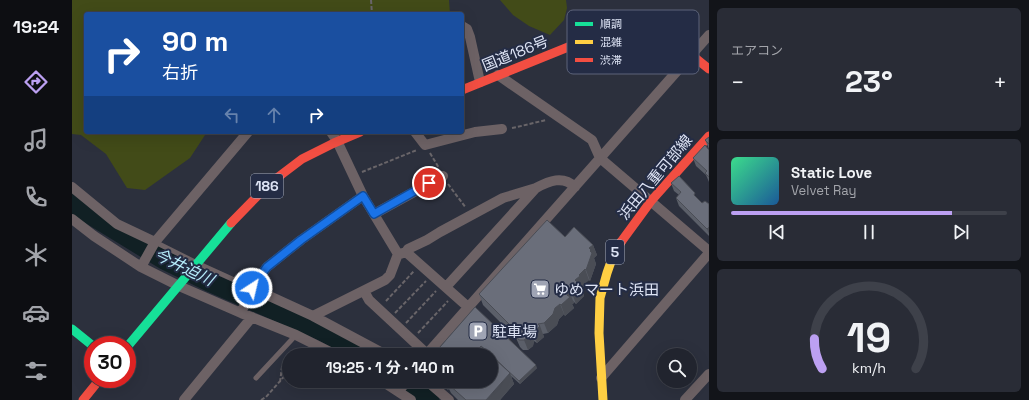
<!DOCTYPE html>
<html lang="ja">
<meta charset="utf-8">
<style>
body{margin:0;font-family:"Space Grotesk","Noto Sans JP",sans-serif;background:#292c36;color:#f1f3f6;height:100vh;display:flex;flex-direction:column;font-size:15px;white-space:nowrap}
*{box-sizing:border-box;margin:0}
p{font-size:13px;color:#a2a4aa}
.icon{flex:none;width:22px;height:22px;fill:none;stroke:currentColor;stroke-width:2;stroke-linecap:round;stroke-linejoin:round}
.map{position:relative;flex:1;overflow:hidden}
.panel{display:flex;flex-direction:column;gap:8px;padding:8px;background:#121419;width:320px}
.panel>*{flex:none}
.guide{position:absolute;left:12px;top:12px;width:380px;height:122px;border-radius:4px;box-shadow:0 4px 16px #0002,0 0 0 1px #3e414a;background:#1a4fa0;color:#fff;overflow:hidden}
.controls{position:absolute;left:585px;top:348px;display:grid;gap:8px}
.controls a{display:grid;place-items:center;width:40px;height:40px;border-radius:50%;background:#21242e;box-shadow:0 4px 16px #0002,0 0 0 1px #3e414a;font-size:20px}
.speed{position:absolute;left:12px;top:336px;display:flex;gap:8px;font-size:20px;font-weight:700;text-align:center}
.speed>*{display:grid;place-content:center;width:52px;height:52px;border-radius:50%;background:#21242e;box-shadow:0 4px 16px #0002,0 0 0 1px #3e414a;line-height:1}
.speed .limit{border:6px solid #d22;background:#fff;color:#111}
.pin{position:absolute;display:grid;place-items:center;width:34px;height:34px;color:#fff;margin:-17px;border:2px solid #fff;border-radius:50%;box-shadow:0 1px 4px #0007}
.me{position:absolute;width:44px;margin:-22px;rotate:35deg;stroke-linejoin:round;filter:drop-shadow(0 0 3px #0008)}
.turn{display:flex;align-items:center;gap:14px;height:84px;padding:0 12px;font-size:18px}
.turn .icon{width:52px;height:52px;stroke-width:2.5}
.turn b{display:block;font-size:28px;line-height:34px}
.lanes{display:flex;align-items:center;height:38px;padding:0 12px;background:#0003;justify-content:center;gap:20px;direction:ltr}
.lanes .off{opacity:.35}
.big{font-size:30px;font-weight:700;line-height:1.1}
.panel .card{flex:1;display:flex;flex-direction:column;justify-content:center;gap:6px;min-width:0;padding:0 14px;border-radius:6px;background:#292c36}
.panel .dial{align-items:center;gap:0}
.dial svg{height:104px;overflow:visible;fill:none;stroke:#3e414a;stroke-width:7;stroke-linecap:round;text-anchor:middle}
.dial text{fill:#f1f3f6;stroke:none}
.song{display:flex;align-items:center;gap:12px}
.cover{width:48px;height:48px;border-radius:6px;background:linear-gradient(135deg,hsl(150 70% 55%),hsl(210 70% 35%))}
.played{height:4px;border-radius:2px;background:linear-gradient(90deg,#bca0f2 80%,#3e414a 80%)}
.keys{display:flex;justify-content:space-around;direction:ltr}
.heat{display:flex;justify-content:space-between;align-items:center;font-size:22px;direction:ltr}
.trip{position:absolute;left:210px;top:348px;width:216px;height:40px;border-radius:20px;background:#21242e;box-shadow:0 4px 16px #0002,0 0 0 1px #3e414a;font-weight:700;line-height:40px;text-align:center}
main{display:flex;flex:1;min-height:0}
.tabs{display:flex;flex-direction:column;width:72px;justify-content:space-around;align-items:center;background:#0d0e12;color:#a2a4aa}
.tabs .icon{width:28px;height:28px}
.tabs .active{color:#bca0f2}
.tabs b{font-size:18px;color:#f1f3f6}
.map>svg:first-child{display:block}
.green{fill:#424b18}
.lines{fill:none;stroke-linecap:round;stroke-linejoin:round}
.river{stroke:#112024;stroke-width:19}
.path{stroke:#696569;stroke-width:2;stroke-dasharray:4 2;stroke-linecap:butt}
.lane{stroke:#6d6265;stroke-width:5}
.street{stroke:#6d6265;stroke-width:10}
.fast{stroke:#16e098;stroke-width:9}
.slow{stroke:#ffcf43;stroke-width:9}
.jam{stroke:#f24e42;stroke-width:9}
.wall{fill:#5b5f69}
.shaded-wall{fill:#4a4d55}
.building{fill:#6a6e7a;stroke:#4a4d55}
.route-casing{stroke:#114b97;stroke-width:10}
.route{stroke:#1a73e8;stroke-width:7}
.labels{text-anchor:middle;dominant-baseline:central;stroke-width:4;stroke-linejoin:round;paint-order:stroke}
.shield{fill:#242c45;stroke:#a6acc0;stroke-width:1}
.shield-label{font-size:14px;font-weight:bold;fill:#dde3f4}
.street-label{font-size:15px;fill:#dde3f4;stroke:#242c45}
.poi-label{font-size:15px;fill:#dde3f4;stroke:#242c45;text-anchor:start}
.water-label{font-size:16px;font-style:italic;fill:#b6ecfb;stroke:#242c45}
.key{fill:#242c45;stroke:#5c637a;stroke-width:1}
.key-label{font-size:11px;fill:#dde3f4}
</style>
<main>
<nav class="tabs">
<b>19:24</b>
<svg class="icon active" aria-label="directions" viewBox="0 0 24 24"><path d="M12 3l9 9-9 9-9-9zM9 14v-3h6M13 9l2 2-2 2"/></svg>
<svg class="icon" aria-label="music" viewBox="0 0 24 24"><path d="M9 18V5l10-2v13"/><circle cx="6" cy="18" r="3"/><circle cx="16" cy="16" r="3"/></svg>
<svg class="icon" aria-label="phone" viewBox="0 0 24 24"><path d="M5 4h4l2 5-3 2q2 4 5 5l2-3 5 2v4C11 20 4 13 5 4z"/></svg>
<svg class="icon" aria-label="climate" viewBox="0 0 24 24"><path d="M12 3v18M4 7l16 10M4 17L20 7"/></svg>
<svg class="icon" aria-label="car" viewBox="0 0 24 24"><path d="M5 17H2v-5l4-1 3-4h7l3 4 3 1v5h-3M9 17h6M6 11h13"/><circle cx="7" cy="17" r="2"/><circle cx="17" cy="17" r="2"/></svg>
<svg class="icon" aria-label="filters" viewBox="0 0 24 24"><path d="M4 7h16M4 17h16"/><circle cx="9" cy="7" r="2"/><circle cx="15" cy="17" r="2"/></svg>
</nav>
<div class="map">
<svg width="637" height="400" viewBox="0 0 637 400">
<rect width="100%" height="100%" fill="#2c303d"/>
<path class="green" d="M0,0H377L378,14H14V132H135L118,158L73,190L55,188L34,154L9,135L0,134Z
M428,0H494L495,8L492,20L478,35L457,26L441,15Z"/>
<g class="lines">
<path class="river" d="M0,202L15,213L92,260L137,282L249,331L293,355
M333,381L358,400"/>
<path class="path" d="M299,0L300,14
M440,128L445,127L474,120
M358,153L367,168
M290,172L345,150
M376,184L394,208
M314,301L342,271
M323,313L354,281
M334,323L364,291
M346,333L376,301
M208,382L210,367L215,360L216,355
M189,400L194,397L217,371"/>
<path class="lane" d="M83,242L125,263L180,288
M184,378L224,335"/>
<path class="street" d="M390,26L395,29L398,37L408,82
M426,75L520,140L528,158L637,251
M343,132L353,145L403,132L430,129
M0,187L45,224L83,242
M302,214L371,176
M0,219L22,236L69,267L107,286L169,313L224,335L264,355
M334,252L336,249L355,240L368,232L431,198L464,188
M328,254L334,252L396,307
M69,267L83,242L176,132
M374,287L464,188C477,181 491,175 503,187
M180,288L241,316L314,355
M292,291L297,300L355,354
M169,313L180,288L195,267L229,240L291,196
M241,316L313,280L318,275L326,254L291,196L265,141L259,132
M354,355L637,35
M529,378L637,253
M310,381L339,400
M355,381L377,400
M327,392L334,381
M112,400L180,317
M613,400L637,374"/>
<path class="fast" d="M0,329L21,346
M55,347L159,223"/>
<path class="slow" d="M531,400L527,333L528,298L535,273L542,253L549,242"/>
<path class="jam" d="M390,90L516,39L542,32L555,31H578L589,35L611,48L637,69
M159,223L197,184L230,159L262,143L288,132
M549,242L579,201L637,136
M11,400L28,379"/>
</g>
<path class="wall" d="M637,137V182L634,175L624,166L621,158L637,149L633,140Z
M599,183L625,198L630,203L637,204V236L607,206L604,198L607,195L602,191Z
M493,237L521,245L525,255L522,258L524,264L518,281L517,280L511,285L512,286L510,288L512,296L504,304L501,301L502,303L500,304L502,308L493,316L492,314L487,319L485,325L476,333L471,334L472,337L465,343L462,341L461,346L456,350H451L448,347L444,338L411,305L407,294Z
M419,355L465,368L448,384L439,376L442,384L428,400H386L379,393L377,389L376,390L367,381H419Z"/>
<path class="shaded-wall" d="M637,227V234L635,229Z
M521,245L525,255L522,258L524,264L518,281L514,270L517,248Z
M513,269L517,280L511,285L512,286L510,288L512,296L504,304L500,293L503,280Z
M496,289L502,303L500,304L502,308L493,316L489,305L495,295V290Z
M488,304L492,314L487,319L485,325L476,333L472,323L483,308Z
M468,326L472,337L465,343L461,333Z
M458,330L462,341L461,346L456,350L452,340Z
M464,365L465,368L448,384L447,381Z
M438,373L442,384L428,400H414Z"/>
<path class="building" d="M637,137V144L633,140Z
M633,145L637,150V177L633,173L635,171L621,158Z
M607,176L623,193L622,195L630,203L633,201L637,204V227L635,229L604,198L609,192L599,183Z
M475,220L493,237L502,227L521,245L517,248L519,250L518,251L520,253L514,270L513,269L507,275L508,276L503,280L508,285L500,293L496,289L495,290L498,293L495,295L498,297L489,305L488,304L483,308L481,314L472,323L466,324L468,326L461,333L458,330V335L452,340H447L444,336L443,330L407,294Z
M403,307L464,365L447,381L409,346L401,355H361Z
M409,346L419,355H401Z
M419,355L438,373L414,400H394L375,383L377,381H419Z
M369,381H377L375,383L376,386L375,387Z"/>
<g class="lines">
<g class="route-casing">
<path id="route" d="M180,288L195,267L229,240L291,196L302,214L357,183"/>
</g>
<use href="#route" class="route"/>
</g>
<defs>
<g id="supermarket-square" transform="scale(1)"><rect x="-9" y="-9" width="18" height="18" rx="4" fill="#9fa4b4" stroke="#242c45"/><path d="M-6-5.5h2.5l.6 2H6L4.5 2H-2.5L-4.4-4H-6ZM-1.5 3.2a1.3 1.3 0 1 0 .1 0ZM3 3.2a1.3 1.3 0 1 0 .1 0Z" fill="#fff"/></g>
<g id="parking-square" transform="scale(1)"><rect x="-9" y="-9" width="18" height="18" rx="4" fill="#9fa4b4" stroke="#242c45"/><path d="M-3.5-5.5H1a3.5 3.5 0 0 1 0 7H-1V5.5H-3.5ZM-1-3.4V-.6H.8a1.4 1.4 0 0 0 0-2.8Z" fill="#fff"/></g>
</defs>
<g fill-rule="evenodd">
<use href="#supermarket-square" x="468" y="289"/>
<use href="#parking-square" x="406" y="331"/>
</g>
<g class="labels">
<g class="shield">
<rect x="179" y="174" width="32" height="24" rx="3"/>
<rect x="534" y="240" width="18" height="24" rx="3"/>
</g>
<g class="shield-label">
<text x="195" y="186">186</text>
<text x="543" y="252">5</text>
</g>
<g class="street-label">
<text transform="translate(443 53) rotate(-22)">国道186号</text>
<text transform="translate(583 177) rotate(-50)">浜田八重可部線</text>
</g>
<g class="poi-label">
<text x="482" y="289">ゆめマート浜田</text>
<text x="420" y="331">駐車場</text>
</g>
<g class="water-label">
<text transform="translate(112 267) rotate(26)">今井迫川</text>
</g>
</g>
<rect x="495" y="10" width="132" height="64" rx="6" class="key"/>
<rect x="503" y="22" width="18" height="4" fill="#16e098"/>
<rect x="503" y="40" width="18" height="4" fill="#ffcf43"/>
<rect x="503" y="58" width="18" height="4" fill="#f24e42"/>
<g class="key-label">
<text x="528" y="28">順調</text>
<text x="528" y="46">混雑</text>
<text x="528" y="64">渋滞</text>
</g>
</svg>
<div class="controls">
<a><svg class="icon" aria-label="search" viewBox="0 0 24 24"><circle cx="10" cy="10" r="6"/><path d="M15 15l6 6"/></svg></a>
</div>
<div class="speed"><div class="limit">30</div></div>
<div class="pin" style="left:357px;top:183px;background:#d93025"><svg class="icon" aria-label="arrive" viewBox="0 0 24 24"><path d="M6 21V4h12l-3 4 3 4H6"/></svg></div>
<svg class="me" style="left:180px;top:288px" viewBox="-20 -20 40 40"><circle r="17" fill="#1a73e8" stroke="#fff" stroke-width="3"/><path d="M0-11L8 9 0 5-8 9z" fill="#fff"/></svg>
<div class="trip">19:25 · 1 分 · 140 m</div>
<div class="guide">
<div class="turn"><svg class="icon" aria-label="right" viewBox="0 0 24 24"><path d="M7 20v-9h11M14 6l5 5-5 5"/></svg><div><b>90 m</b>右折</div></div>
<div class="lanes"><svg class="icon off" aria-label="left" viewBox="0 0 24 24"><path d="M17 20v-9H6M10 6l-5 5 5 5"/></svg><svg class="icon off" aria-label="ahead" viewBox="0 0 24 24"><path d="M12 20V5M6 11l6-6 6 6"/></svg><svg class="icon" aria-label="right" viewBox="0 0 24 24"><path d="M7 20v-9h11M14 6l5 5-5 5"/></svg></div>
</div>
</div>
<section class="panel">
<div class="card"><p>エアコン</p>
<div class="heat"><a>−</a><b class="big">23°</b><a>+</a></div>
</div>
<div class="card">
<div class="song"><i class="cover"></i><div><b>Static Love</b><p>Velvet Ray</p></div></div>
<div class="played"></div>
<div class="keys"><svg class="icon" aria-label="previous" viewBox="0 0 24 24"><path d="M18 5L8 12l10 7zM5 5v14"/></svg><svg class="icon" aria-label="pause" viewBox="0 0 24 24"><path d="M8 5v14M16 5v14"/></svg><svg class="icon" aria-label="next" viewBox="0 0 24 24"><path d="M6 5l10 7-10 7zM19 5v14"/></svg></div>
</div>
<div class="card dial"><svg viewBox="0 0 100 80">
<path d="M14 69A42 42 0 1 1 86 69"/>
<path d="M14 69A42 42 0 0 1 8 46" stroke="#bca0f2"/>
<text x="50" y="56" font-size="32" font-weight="700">19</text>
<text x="50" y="72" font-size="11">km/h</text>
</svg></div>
</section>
</main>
